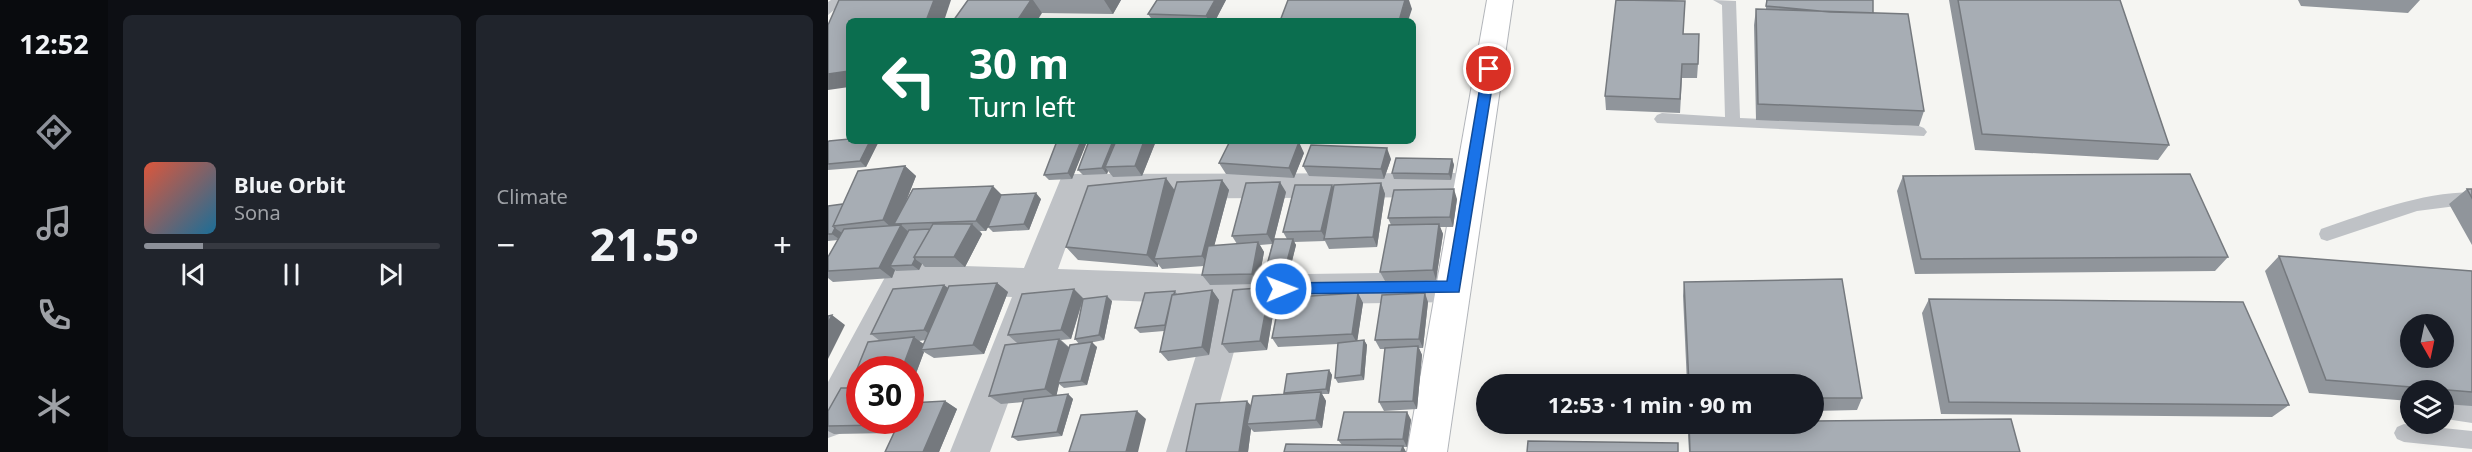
<!DOCTYPE html>
<meta charset="utf-8">
<style>
body{margin:0;font-family:"Noto Sans",sans-serif;background:#20242c;color:#f1f3f6;height:100vh;display:flex;flex-direction:column;font-size:22px;white-space:nowrap}
*{box-sizing:border-box;margin:0}
p{font-size:20px;color:#9ea1a6}
.icon{flex:none;width:33px;height:33px;fill:none;stroke:currentColor;stroke-width:2;stroke-linecap:round;stroke-linejoin:round}
.map{position:relative;flex:1;overflow:hidden}
.drawer{display:flex;flex-direction:column;gap:15px;padding:15px;background:#0d0f14;width:720px}
.drawer>*{flex:none}
.guide{position:absolute;left:18px;top:18px;width:570px;height:126px;border-radius:9px;box-shadow:0 3px 15px #0003;background:#0b6e4f;color:#fff;overflow:hidden}
.needle{width:39px;rotate:171deg}
.buttons{position:absolute;left:1572px;top:314px;display:grid;gap:12px}
.buttons a{display:grid;place-items:center;width:54px;height:54px;border-radius:50%;background:#171b24;box-shadow:0 3px 15px #0003;font-size:30px}
.speed{position:absolute;left:18px;top:356px;display:flex;gap:12px;font-size:30px;font-weight:700;text-align:center}
.speed>*{display:grid;place-content:center;width:78px;height:78px;border-radius:50%;background:#171b24;box-shadow:0 3px 15px #0003;line-height:1}
.speed .limit{border:9px solid #d22;background:#fff;color:#111}
.pin{position:absolute;display:grid;place-items:center;width:51px;height:51px;color:#fff;margin:-26px;border:3px solid #fff;border-radius:50%;box-shadow:0 2px 6px #0007}
.me{position:absolute;width:66px;margin:-33px;rotate:89deg;stroke-linejoin:round;filter:drop-shadow(0 0 4px #0008)}
.turn{display:flex;align-items:center;gap:21px;height:126px;padding:0 24px;font-size:27px}
.turn .icon{width:78px;height:78px;stroke-width:2.5}
.turn b{display:block;font-size:42px;line-height:51px}
.big{font-size:45px;font-weight:700;line-height:1.1}
.drawer .card{flex:1;display:flex;flex-direction:column;justify-content:center;gap:9px;min-width:0;padding:0 21px;border-radius:9px;background:#20242c}
.song{display:flex;align-items:center;gap:18px}
.cover{width:72px;height:72px;border-radius:9px;background:linear-gradient(135deg,hsl(10 70% 55%),hsl(200 70% 35%))}
.played{height:6px;border-radius:3px;background:linear-gradient(90deg,#8c9099 20%,#363941 20%)}
.keys{display:flex;justify-content:space-around;direction:ltr}
.heat{display:flex;justify-content:space-between;align-items:center;font-size:33px;direction:ltr}
.drawer .tiles{flex:1;display:grid;gap:15px;grid-template-columns:repeat(2,1fr)}
.trip{position:absolute;left:648px;top:374px;width:348px;height:60px;border-radius:30px;background:#171b24;box-shadow:0 3px 15px #0003;font-weight:700;line-height:60px;text-align:center}
main{display:flex;flex:1;min-height:0}
.dock{display:flex;flex-direction:column;width:108px;justify-content:space-around;align-items:center;background:#090b0e;color:#9ea1a6}
.dock .icon{width:42px;height:42px}
.dock .current{color:#8c9099}
.dock b{font-size:27px;color:#f1f3f6}
.map>svg:first-child{display:block}
.lines{fill:none;stroke-linecap:round;stroke-linejoin:round}
.secondary-casing{stroke:#b2b5ba;stroke-width:2}
.lane{fill:#bfc2c6;fill-rule:evenodd}
.street{fill:#bfc2c6;fill-rule:evenodd}
.secondary{fill:#fff;fill-rule:evenodd}
.wall{fill:#90959b;fill-rule:evenodd}
.shaded-wall{fill:#75797e}
.building{fill:#a7adb4;stroke:#75797e;stroke-width:1.5;fill-rule:evenodd}
.route{fill:#1a73e8;stroke:#114b97;stroke-width:1.5}
</style>
<main>
<nav class="dock">
<b>12:52</b>
<svg class="icon current" aria-label="directions" viewBox="0 0 24 24"><path d="M12 3l9 9-9 9-9-9zM9 14v-3h6M13 9l2 2-2 2"/></svg>
<svg class="icon" aria-label="music" viewBox="0 0 24 24"><path d="M9 18V5l10-2v13"/><circle cx="6" cy="18" r="3"/><circle cx="16" cy="16" r="3"/></svg>
<svg class="icon" aria-label="phone" viewBox="0 0 24 24"><path d="M5 4h4l2 5-3 2q2 4 5 5l2-3 5 2v4C11 20 4 13 5 4z"/></svg>
<svg class="icon" aria-label="climate" viewBox="0 0 24 24"><path d="M12 3v18M4 7l16 10M4 17L20 7"/></svg>
</nav>
<section class="drawer">
<div class="tiles">
<div class="card">
<div class="song"><i class="cover"></i><div><b>Blue Orbit</b><p>Sona</p></div></div>
<div class="played"></div>
<div class="keys"><svg class="icon" aria-label="previous" viewBox="0 0 24 24"><path d="M18 5L8 12l10 7zM5 5v14"/></svg><svg class="icon" aria-label="pause" viewBox="0 0 24 24"><path d="M8 5v14M16 5v14"/></svg><svg class="icon" aria-label="next" viewBox="0 0 24 24"><path d="M6 5l10 7-10 7zM19 5v14"/></svg></div>
</div>
<div class="card"><p>Climate</p>
<div class="heat"><a>−</a><b class="big">21.5°</b><a>+</a></div>
</div>
</div>
</section>
<div class="map">
<svg width="1644" height="452" viewBox="0 0 1644 452">
<rect width="100%" height="100%" fill="#f5f5f2"/>
<g class="lines">
<g class="secondary-casing">
<path id="secondary" d="M659,0H685L619,452H579Z"/>
</g>
<path class="lane" d="M3,0H18L0,15V2Z
M885,0L908,1L912,118L1091,126L1096,128L1099,132L1096,136L829,123L826,119L829,115L834,113L897,117L894,5Z
M1644,192V204L1589,211L1499,241L1493,239L1491,234L1493,229C1543,212 1591,193 1644,192Z
M1625,404L1644,405V423L1618,419L1616,413L1618,407Z
M1576,424L1644,431V449L1576,442L1569,439L1566,433L1569,427Z"/>
<path class="street" d="M642,173L653,176L658,185L653,194L642,197L255,199L230,269L406,275L626,272L638,277L643,287L638,297L626,302L419,305L378,452H338L384,304L219,298L162,452H122L184,297L84,293L46,369H32V397L14,433L0,438V382L62,268L74,264L196,268L233,178L244,174Z"/>
<use href="#secondary" class="secondary"/>
</g>
<path class="wall" d="M140,0H293L285,14L214,13Z
M329,0H398L387,21H325L320,14Z
M938,0H1045V13L1096,111L1091,126L928,120L926,25L928,9H938Z
M1121,0H1292L1341,145L1330,160L1147,150Z
M1470,0H1592L1580,13L1473,6Z
M856,34L870,64L869,78H854L852,113L778,110L777,96Z
M288,141H328L314,176L285,177L280,171L279,174L255,175L250,170L286,144Z
M0,142L50,143L38,167L0,170Z
M258,144L244,179L221,180L216,175Z
M476,153L466,178L398,174L391,163Z
M563,159L556,179L481,176L475,166Z
M624,159L626,165L623,180L566,179L564,173Z
M77,166L88,176L77,204L174,195L213,199L201,230L165,232L160,227L158,231H152L154,234L137,267H97L94,264L91,270L68,271L67,270L64,278L5,282L0,278V257L10,240L0,241V206L15,204Z
M1075,176L1400,257L1387,271L1087,274L1069,191Z
M394,180L401,190L386,246L409,244L404,236L458,192L446,239H459L455,232L506,188L553,183L557,194L549,247L501,249L497,241L466,242L468,245L458,285L438,286L435,280L444,244L432,245L436,252L430,284L382,285L374,275L376,266L334,269L330,264V267L250,260L238,247L347,191Z
M1639,189H1644V245L1621,204Z
M629,199L625,227H612L615,234L608,280L557,281L552,272L563,225L560,218Z
M1451,256L1644,271V406L1616,404V390H1582V401L1481,393L1437,271Z
M856,282L1034,398L1029,410L986,411V384H859L855,296Z
M169,283L180,292L156,354L106,358L96,352L84,384H82V369H32V386L24,381L40,342L52,341L43,334L65,289L116,285L120,288L121,286ZM98,340L96,344L91,341Z
M384,290L391,300L381,355L340,361L332,352L336,331L312,333L307,328L347,291L349,294Z
M530,293L535,303L529,341L536,340L539,345L536,380L510,383L507,378L510,344L450,347L444,338Z
M448,297L439,350L401,353L394,344Z
M255,298V299L284,301L276,340L261,343L269,347L259,385L236,388L231,384L228,396L240,394L245,399L234,436L190,441L184,437L195,402L173,404L161,396L189,343L180,335ZM255,300L247,339L251,344L241,347L233,340L243,339Z
M1101,299L1461,405L1444,417L1113,414L1094,313Z
M600,302L595,348H591L594,355L589,409L556,411L551,402L557,349H552L547,340Z
M501,370L504,375L501,394H494L498,401L494,428L426,432L423,429L420,452H358L423,406L457,394L456,393Z
M82,391L89,395L85,403L117,401L129,409L111,452H57L66,433L6,434L0,431V411Z
M579,412L583,420L579,447H575L578,452L514,445L510,440Z
M861,423L1192,452H861L860,435Z"/>
<path class="shaded-wall" d="M106,0H123L116,21H98Z
M203,0H205L214,13L209,21H189Z
M276,0H293L285,14Z
M387,0H398L387,21H381L378,16Z
M577,0H581L584,9L580,21H571Z
M21,71V87L0,90V74Z
M42,141H48L50,143L38,167L32,161Z
M253,141H256L258,144L244,179L240,173Z
M285,141L289,147L277,167L280,171L279,174L274,168Z
M316,141H328L314,176L307,166Z
M471,142L476,153L466,178L461,168Z
M559,148L563,159L556,179L553,169Z
M624,159L626,165L623,180L621,174Z
M77,166L88,176L69,224H66L68,226L66,230L55,220Z
M338,178L348,192L326,259L330,264V267L319,255Z
M394,180L401,190L381,266L374,256Z
M452,182L458,192L445,244L439,234Z
M553,183L557,194L549,247L545,237Z
M504,185L509,195L498,239L493,231Z
M165,186L175,196L158,231L148,221Z
M626,189L629,199L625,227L622,217Z
M208,193L213,199L201,230L196,224Z
M144,224L154,234L137,267L126,257Z
M611,224L615,234L608,280L605,270Z
M73,225L84,235L62,266L67,270L64,278L51,268Z
M7,228L14,233L11,239L4,234Z
M465,239L468,245L458,285L454,280Z
M430,242L436,252L430,284L424,274Z
M87,259L94,264L91,270L84,265Z
M169,283L180,292L156,354L145,345Z
M116,285L128,294L108,339L96,330Z
M442,287L448,297L439,350L432,341Z
M246,289L255,298L243,339L233,330Z
M384,290L391,300L381,355L374,347Z
M530,293L535,303L529,343L524,334Z
M597,293L600,302L595,348L591,339Z
M279,296L284,301L276,340L271,335Z
M4,315L17,325L0,359V323Z
M86,337L98,346L93,350L96,352L84,384L82,383V369H74Z
M231,339L241,348L230,383L231,384L228,398L217,389Z
M536,340L539,345L536,380L533,375Z
M264,342L269,347L259,385L253,381Z
M590,346L594,355L589,409L585,401Z
M501,370L504,375L501,394L498,389Z
M82,391L89,395L82,407Z
M493,392L498,401L494,428L488,420Z
M240,394L245,399L234,436L229,432Z
M117,401L129,409L111,452H95Z
M419,401L426,409L419,424L423,429L420,452H411Z
M309,411L318,419L310,452H298Z
M579,412L583,420L579,447L575,439Z
M59,420H76L70,433L56,425Z
M575,446L578,452H573Z"/>
<path class="building" d="M11,0H106L98,21H21V71L0,74V25Z
M140,0H203L189,21H125Z
M329,0H387L378,16L320,14Z
M460,0H577L571,21H452Z
M788,0L857,1L855,34H871L870,64H854L852,99L777,96Z
M939,0H1045V13L1002,12L938,6Z
M1130,0H1292L1341,145L1154,134Z
M928,9L1080,14L1096,111L930,104Z
M21,139V141H42L32,161L0,164V142L1,141Z
M229,141H253L240,173L216,175Z
M261,141H285L274,168L250,170Z
M288,141H316L307,166L277,167Z
M402,141H456L471,142L461,168L391,163Z
M483,145L559,148L553,169L475,166Z
M568,158L624,159L621,174L564,173Z
M77,166L55,220L5,226L30,171Z
M1362,174L1400,257L1093,259L1075,176Z
M338,178L319,255L238,247L260,186Z
M394,180L374,256L326,259L349,182Z
M452,182L439,234L404,236L418,183Z
M553,183L545,237L496,239L506,185Z
M467,185H504L493,231L455,232Z
M165,186L148,221L66,224L85,189Z
M626,189L622,217L560,218L566,190Z
M1639,189H1644V198Z
M208,193L196,224L160,227L173,195Z
M15,204L5,226L7,228L4,234H0V206Z
M105,224H144L126,257H86Z
M611,224L605,270L552,272L561,225Z
M73,225L51,268L0,271V257L16,229Z
M102,229L86,257L87,259L84,265L62,266L81,230Z
M446,239H465L454,280H435Z
M430,242L424,274L374,275L380,246Z
M1451,256L1644,271V392L1498,380ZM1582,324H1616V357H1582Z
M1014,279L1034,398H986V384H861L856,282Z
M169,283L145,345L93,350L121,286Z
M116,285L96,330L43,334L65,289Z
M442,287L432,341L394,344L405,290Z
M246,289L233,330L180,335L194,294Z
M384,290L374,347L332,352L344,295Z
M347,291L346,294L344,295L337,325L307,328L317,293Z
M530,293L524,334L444,338L452,298Z
M597,293L591,339L547,340L554,295Z
M279,296L271,335L247,339L255,299Z
M1101,299L1415,302L1461,405L1121,402Z
M4,315L0,323V316Z
M86,337L74,369H32V380L24,381L40,342Z
M231,339L217,389L161,396L177,345Z
M536,340L533,375L507,378L510,343Z
M264,342L253,381L230,383L242,345Z
M590,346L585,401L551,402L557,348Z
M501,370L498,389L456,393L459,374Z
M13,388H32V420H59L56,425L0,426V411Z
M493,392L488,420L419,424L425,396Z
M240,394L229,432L184,437L196,399Z
M117,401L95,452H57L72,420H82V403Z
M419,401L411,452H358L368,404Z
M309,411L298,452H241L253,415Z
M516,412H579L575,439L510,440Z
M1183,419L1192,452H862L861,423H986V421Z
M700,441L850,443V452H699Z
M458,444L575,446L573,452H456Z"/>
<path class="route" d="M661,65L667,69L631,292L448,294L446,289L448,285L453,283L619,281L655,69Z"/>
</svg>
<div class="buttons">
<a><svg class="needle" viewBox="-14 -14 28 28"><path d="M0-13l5 13h-10z" fill="#e53935"/><path d="M0 13l5-13h-10z" fill="#9ea1a6"/></svg></a>
<a><svg class="icon" aria-label="layers" viewBox="0 0 24 24"><path d="M12 4l9 5-9 5-9-5zM3 14l9 5 9-5"/></svg></a>
</div>
<div class="speed"><div class="limit">30</div></div>
<div class="pin" style="left:661px;top:69px;background:#d93025"><svg class="icon" aria-label="arrive" viewBox="0 0 24 24"><path d="M6 21V4h12l-3 4 3 4H6"/></svg></div>
<svg class="me" style="left:453px;top:289px" viewBox="-20 -20 40 40"><circle r="17" fill="#1a73e8" stroke="#fff" stroke-width="3"/><path d="M0-11L8 9 0 5-8 9z" fill="#fff"/></svg>
<div class="trip">12:53 · 1 min · 90 m</div>
<div class="guide">
<div class="turn"><svg class="icon" aria-label="left" viewBox="0 0 24 24"><path d="M17 20v-9H6M10 6l-5 5 5 5"/></svg><div><b>30 m</b>Turn left</div></div>
</div>
</div>
</main>
